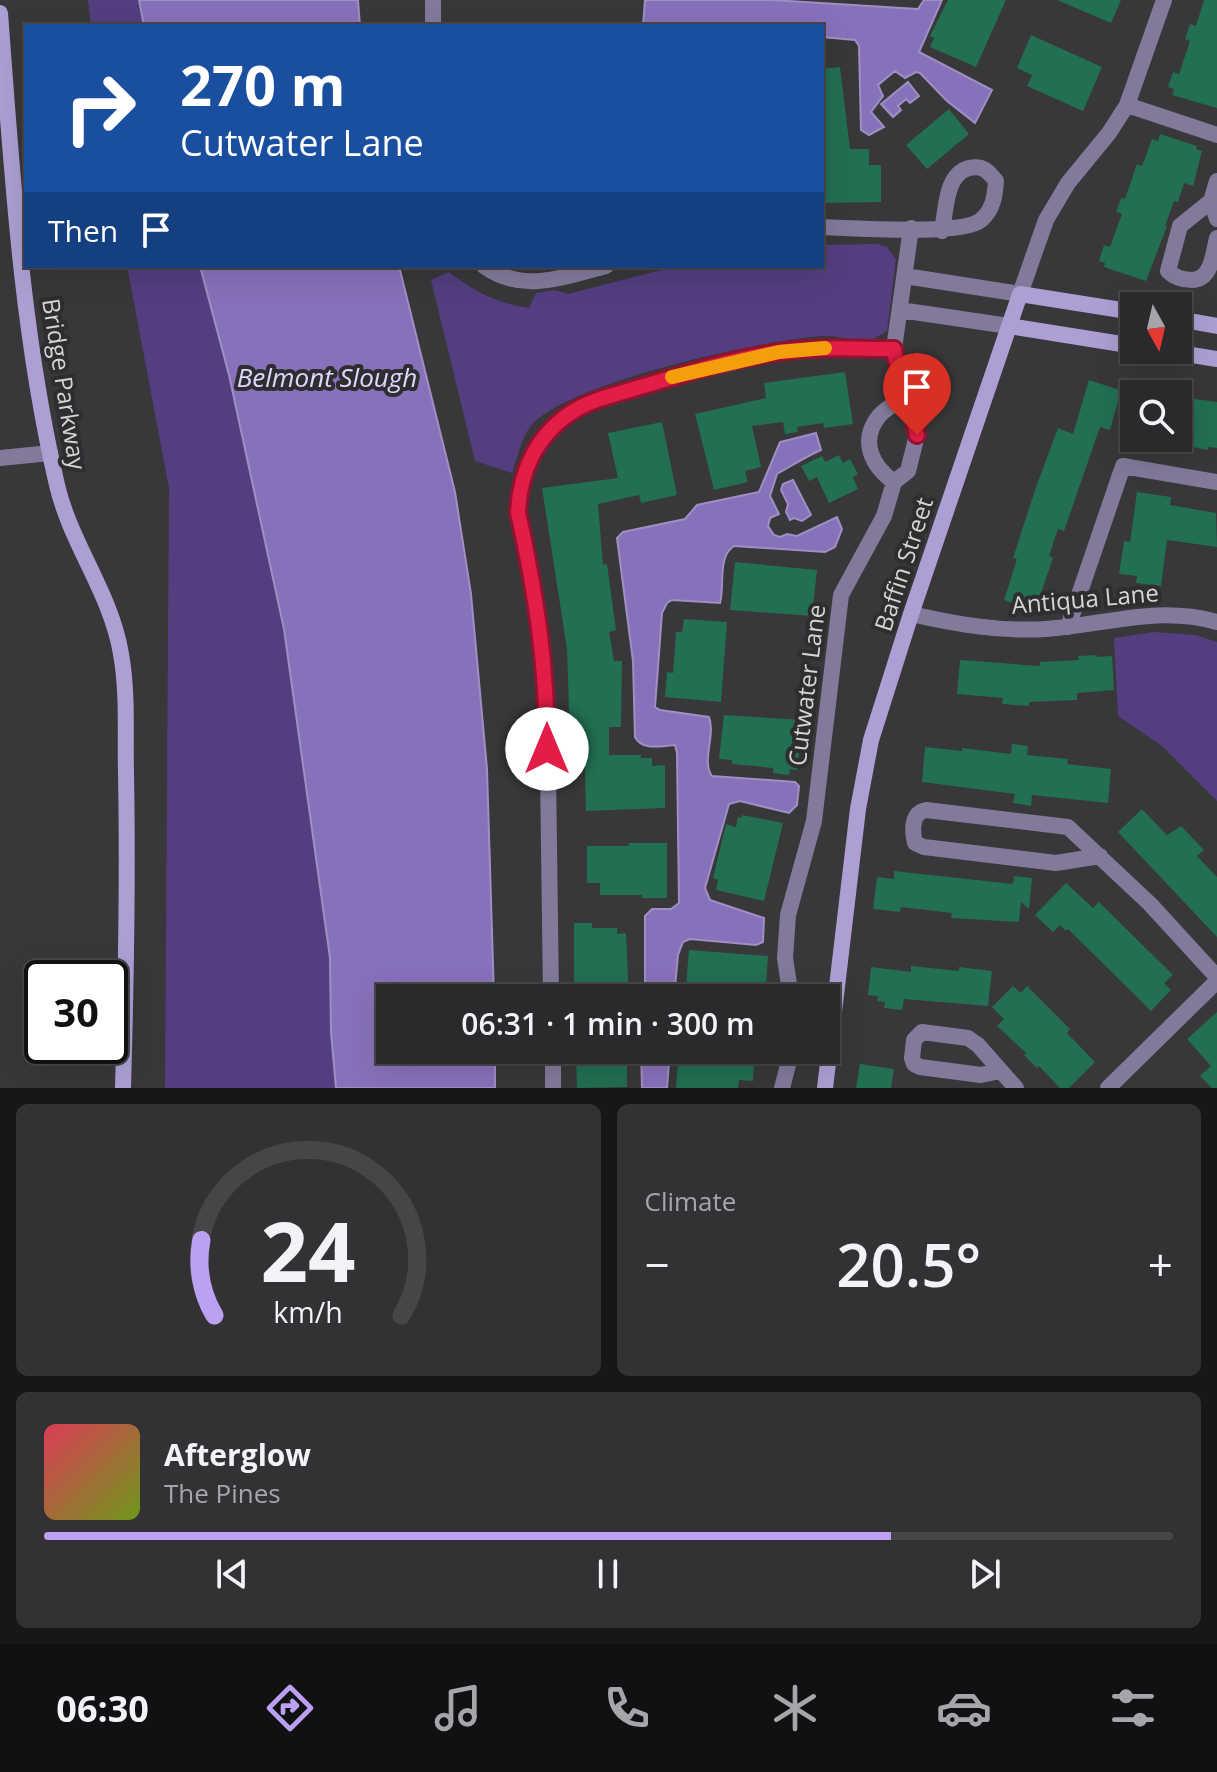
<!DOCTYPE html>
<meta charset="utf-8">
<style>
body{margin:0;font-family:"Open Sans",sans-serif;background:#323134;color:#f1f3f6;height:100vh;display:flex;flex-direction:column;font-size:30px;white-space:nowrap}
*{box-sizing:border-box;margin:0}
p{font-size:26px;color:#a5a6a9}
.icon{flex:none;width:44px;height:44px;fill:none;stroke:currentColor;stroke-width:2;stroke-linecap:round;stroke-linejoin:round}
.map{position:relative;height:1088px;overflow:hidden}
.drawer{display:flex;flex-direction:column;gap:16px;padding:16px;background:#171718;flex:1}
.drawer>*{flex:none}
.top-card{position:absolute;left:24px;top:24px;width:800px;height:244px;border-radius:0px;box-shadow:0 8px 32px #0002,0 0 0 2px #464548;background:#1a4fa0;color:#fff;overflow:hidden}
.needle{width:52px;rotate:172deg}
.tools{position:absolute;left:1120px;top:292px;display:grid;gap:16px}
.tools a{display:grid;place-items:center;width:72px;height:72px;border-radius:0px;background:#2a292c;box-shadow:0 8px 32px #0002,0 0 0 2px #464548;font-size:40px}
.speed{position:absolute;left:24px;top:960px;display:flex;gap:16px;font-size:40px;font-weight:700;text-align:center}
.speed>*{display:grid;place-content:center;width:104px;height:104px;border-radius:50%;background:#2a292c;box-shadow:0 8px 32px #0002,0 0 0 2px #464548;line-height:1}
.speed .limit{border:4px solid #111;border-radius:12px;background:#fff;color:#111}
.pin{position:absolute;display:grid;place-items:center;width:68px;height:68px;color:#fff;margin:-82px -34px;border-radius:50% 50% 50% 0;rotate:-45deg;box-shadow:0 0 8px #0007}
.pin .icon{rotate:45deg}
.me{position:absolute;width:88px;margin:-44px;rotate:0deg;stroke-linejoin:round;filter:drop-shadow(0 0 6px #0008)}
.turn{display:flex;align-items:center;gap:28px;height:168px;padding:0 24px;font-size:36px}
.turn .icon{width:104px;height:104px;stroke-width:2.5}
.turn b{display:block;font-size:56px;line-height:68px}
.then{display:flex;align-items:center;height:76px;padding:0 24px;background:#0003;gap:16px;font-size:30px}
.big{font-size:60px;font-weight:600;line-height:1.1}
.drawer .card{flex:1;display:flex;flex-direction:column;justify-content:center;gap:12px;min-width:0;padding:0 28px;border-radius:12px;background:#323134}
.drawer .dial{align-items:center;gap:0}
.dial svg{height:208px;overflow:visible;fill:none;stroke:#464548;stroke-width:7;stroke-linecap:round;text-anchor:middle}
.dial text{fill:#f1f3f6;stroke:none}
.song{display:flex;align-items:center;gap:24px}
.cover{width:96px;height:96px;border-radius:12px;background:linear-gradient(135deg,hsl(350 70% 55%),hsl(80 70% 35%))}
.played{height:8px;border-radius:4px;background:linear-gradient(90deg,#bca0f2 75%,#464548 75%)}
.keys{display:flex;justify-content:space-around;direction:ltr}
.heat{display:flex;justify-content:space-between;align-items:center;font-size:44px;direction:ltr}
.drawer .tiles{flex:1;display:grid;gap:16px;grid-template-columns:1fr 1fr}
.card:last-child{grid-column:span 2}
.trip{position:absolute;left:376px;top:984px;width:464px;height:80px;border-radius:0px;background:#2a292c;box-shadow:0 8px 32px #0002,0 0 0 2px #464548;font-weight:600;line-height:80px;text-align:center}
.tabs{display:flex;height:128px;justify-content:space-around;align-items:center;background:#111012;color:#a5a6a9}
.tabs .icon{width:56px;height:56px}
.tabs .active{color:#bca0f2}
.tabs b{font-size:36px;color:#f1f3f6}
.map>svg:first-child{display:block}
.green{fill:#543e80}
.water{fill:#8871bb;stroke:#9f8fc3;stroke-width:2}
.building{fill:#226f52}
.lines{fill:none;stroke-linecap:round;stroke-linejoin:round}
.street{stroke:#837a9b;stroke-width:16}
.secondary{stroke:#ad9fd4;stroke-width:16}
.route-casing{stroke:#92132f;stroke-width:20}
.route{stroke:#e11d48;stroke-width:14}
.slow{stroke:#f59e0b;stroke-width:14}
.labels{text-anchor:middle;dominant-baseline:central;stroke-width:8;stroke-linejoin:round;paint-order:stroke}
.street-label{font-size:24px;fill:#d5d5d7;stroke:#2e2d30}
.water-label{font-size:26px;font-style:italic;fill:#e0d6fe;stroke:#2e2d30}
</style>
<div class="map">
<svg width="1217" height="1088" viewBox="0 0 1217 1088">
<rect width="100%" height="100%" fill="#38373a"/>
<path class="green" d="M88,0H138L144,26H91Z
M877,244L887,247L896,259L887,331L865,344C852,339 838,336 823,336C766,339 563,383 530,427C521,439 517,459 512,473L475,461L431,280L449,272C475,292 497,303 529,308L536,293L555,290L568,294L677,266H822V245Z
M127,266H200L229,375L284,629L330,958L331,1032L336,1088H165L169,488Z
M1154,632L1196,635L1217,642V801L1162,746L1118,716L1114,638Z"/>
<path class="water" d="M139,0H358L360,26H144Z
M645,0H772L918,9L924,0H942L919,52L992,90L975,123L947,101L920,73L916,72L905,78L895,71L878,85L883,96L871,112L884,127L869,135L861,130L859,46L855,40L822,37V26H643Z
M908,82L919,96L910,103L906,99L898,106L901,110L893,117L881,104Z
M200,266H399L455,492L471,594L487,769L494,998H390V1050H495V1088H336L331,1032L330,958L284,629L229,375Z
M816,433L821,450C805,457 793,465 777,474L770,496L779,514L770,518L768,526L774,535L780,537L787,534L797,536L837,517L842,529L835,547L825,552L734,546C717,557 725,585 720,603L672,600L667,603L662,613L655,707L660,710L709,717C716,735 701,761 712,776L795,782L799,786L797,805L789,813L740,801L729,804L705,888L710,900L764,918L763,942L756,945L690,939L683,942L678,955L674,998H645V916L652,909H671L679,903L677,753L675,745C661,746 642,751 635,737L633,661L617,538L623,532L685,519L697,505L759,492L780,442Z
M793,480L811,515L802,521L794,518L790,520L786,512L788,504L781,490L783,484Z
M641,1050H670L667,1088H642Z"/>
<path class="building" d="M948,0H1006L976,67L930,47L934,38L930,36Z
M1057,0H1121L1111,23Z
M1204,0H1217V108L1172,95L1174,89L1168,87L1173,72L1179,74L1190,41L1185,39L1190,24L1196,26Z
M1031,35L1102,67L1083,111L1027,86L1032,75L1017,68Z
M840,67L850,149H869V165H881V202L822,203V69Z
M949,109L969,134L927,169L906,145Z
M1160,134L1197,146L1196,149L1202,151L1193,186L1184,183L1178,202L1174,201L1165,226H1167L1146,281L1104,267L1105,263L1099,261L1104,245L1110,247L1122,214L1116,212L1121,198L1125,199L1137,164L1142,166L1152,139L1158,141Z
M845,372L853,424L824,428L823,423L797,427L798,432L785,434L783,422L752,426L761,467L745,471L748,482L714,490L695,414L766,398L764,383Z
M1089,380L1120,390L1117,405L1110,430L1100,427L1064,531L1058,529L1049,556L1053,558L1035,611L1004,600L1017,559L1013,558L1035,490L1058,428L1073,434Z
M1188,398L1217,402V448L1208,447V450L1178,444V405L1187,407Z
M662,422L677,495L641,503L639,495L598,504L603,565L607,564L616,630L609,632L614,661H622L621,727H609V755H641V758H652V766L665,765V808L586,811L584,741H570L567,649L542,488L618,478L608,433Z
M839,455L843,463L850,459L858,474L853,477L858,489L829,503L817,477L809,481L801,466L822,456L825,462Z
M1137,492L1171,497L1170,505L1216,513L1217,547L1167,540L1161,586L1136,583L1137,576L1119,574L1124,541L1130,542Z
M735,562L817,570L812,616L730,610Z
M684,619L727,622L721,702L665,697L667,672L673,673L676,632H682Z
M1097,655V657L1112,656L1114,690L1077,693V700L1029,702V706L1002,704L1003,698L957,694L960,660L1040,666V662L1079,660L1078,656Z
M724,715L802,720L797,770L790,769L789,775L773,773V768L732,764V760L719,759Z
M1012,744L1028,746L1027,755L1068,759L1067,764L1111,769L1108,803L1032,795L1031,806L1013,803L1015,794L922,782L925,747L962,751V748L1011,754Z
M1142,809L1167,835L1181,826L1204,850L1197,856L1217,877V937L1118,832Z
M742,815L783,823L764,901L716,890L718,880L713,878L726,824L736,827L738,817L742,818Z
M629,843H667V898H642V895H600V883H587V846H629Z
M894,871L1013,884L1014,876L1032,878L1029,909L1021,902L1019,922L951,918L952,913L901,907L900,912L873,909L877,877L894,879Z
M1066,883L1093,908L1099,902L1173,975L1164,983L1171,990L1151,1011L1068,929L1066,931L1060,925L1053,932L1035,915Z
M574,923H592V928H617V934L626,933L629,998H574Z
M689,950L768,956L765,998H685Z
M911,966L959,971V967L992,971L988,1006L904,999L902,1010L884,1008L885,1002L877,1001L878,996L868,995L871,967L911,972Z
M1013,986L1021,993L1027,986L1070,1029L1067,1033L1095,1062L1069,1088H1060L1039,1066L1037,1068L1024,1055L1026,1053L997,1026L1004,1019L992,1007Z
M1217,1012V1088H1212L1200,1076L1211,1066L1187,1039Z
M576,1050H627V1087L577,1088Z
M679,1050H755L753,1081L739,1080L738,1088H676Z
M860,1064L894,1069L891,1088H856Z"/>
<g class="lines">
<path class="street" d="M433,26V0
M1127,105L1217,135
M1217,181L1211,201L1217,219
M1211,201L1180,226L1168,271C1175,278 1183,280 1192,280C1212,279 1213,254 1217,238
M822,227C852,228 963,236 981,220C993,210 995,196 996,181C988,171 983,165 969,168C945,174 946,211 942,231
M484,266C522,294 564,277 606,266
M905,276L1020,294L1046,220L1068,183L1109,133L1127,105L1164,0
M900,310L1009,326
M0,458L50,453
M894,482C872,466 859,441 879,416C886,408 896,403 905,398
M911,614C956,624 999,632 1046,629C1106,625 1157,605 1217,622
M1068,627L1123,466L1217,482
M1100,856L1056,863L924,847L915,843C912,831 911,813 926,810L1068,827L1150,904L1217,977
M551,998L547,693L542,640L518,512L523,475L530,459L545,436L567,415L584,405L666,379L779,352L828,348L894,349
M791,998L785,958L788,915L814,821L841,595L884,516L894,482L908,471L917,435L914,417L899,378L894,349L911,228
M553,1050V1088
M1000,1071L981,1075L920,1067L914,1064L912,1058L914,1040L922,1032L968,1038L978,1045L1016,1088
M782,1088L792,1050
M1108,1088L1217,981"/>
<path class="secondary" d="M0,13C12,170 21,331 57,485C71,545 111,593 121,654C128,693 125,734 126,774C128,879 126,983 123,1088
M1178,319L1217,326
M1009,326L1134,346
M1161,350L1217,359
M825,1088L858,809L871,740L911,614L1020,294L1134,312"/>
</g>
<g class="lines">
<g class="route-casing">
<path id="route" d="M547,749C547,664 536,595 518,512C520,472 536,437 569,414C589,400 614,395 637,388C683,374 732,359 779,352C817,346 856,349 894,349C899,381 911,405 917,435"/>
</g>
<use href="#route" class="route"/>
<path class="slow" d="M672,377L779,352L825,348"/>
</g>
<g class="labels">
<g class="street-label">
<text transform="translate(65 384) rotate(81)">Bridge Parkway</text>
<text transform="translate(903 564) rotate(-72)">Baffin Street</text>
<text transform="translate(1085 598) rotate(-5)">Antiqua Lane</text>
<text transform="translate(806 685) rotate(-83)">Cutwater Lane</text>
</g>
<g class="water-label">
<text x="327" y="377">Belmont Slough</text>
</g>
</g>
</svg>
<div class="tools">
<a><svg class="needle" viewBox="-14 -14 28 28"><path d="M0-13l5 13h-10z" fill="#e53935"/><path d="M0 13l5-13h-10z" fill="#a5a6a9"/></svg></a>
<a><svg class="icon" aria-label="search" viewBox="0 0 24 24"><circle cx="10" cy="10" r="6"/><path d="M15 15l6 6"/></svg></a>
</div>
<div class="speed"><div class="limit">30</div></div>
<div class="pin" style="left:917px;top:435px;background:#d93025"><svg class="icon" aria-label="arrive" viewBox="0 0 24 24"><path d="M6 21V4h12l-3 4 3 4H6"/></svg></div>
<svg class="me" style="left:547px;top:749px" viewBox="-20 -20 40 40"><circle r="19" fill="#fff"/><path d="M0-13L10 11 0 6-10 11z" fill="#e11d48"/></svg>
<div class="trip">06:31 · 1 min · 300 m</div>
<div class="top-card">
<div class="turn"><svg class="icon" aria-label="right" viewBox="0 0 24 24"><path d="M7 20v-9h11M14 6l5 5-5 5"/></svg><div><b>270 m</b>Cutwater Lane</div></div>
<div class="then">Then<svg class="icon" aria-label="arrive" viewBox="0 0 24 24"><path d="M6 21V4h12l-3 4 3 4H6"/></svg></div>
</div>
</div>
<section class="drawer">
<div class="tiles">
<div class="card dial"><svg viewBox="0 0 100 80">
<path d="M14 69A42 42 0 1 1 86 69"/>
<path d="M14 69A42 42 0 0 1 9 40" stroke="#bca0f2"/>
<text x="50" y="56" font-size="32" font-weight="700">24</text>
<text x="50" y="72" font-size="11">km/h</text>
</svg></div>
<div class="card"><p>Climate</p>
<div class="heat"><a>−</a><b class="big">20.5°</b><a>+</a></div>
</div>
<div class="card">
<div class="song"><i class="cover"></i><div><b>Afterglow</b><p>The Pines</p></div></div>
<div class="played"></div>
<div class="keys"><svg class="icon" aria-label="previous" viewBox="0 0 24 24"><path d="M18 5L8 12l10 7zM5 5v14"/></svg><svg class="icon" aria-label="pause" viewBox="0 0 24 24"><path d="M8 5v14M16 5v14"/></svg><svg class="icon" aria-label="next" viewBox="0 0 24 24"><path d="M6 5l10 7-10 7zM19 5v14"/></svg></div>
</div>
</div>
</section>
<nav class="tabs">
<b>06:30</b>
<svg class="icon active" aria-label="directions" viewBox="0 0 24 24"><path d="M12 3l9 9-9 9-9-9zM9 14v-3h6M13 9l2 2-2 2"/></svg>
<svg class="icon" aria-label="music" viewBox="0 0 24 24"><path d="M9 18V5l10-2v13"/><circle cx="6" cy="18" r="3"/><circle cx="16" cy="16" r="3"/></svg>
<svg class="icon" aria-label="phone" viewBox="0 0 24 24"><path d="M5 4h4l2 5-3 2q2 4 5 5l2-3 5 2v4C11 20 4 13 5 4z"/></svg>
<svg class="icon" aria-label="climate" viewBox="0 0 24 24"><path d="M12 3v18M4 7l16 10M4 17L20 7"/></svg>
<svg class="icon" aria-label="car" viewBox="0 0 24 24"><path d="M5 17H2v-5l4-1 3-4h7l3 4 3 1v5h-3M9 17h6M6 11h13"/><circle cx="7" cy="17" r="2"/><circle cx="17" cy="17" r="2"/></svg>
<svg class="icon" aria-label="filters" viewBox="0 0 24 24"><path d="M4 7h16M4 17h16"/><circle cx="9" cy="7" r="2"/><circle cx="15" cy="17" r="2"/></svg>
</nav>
